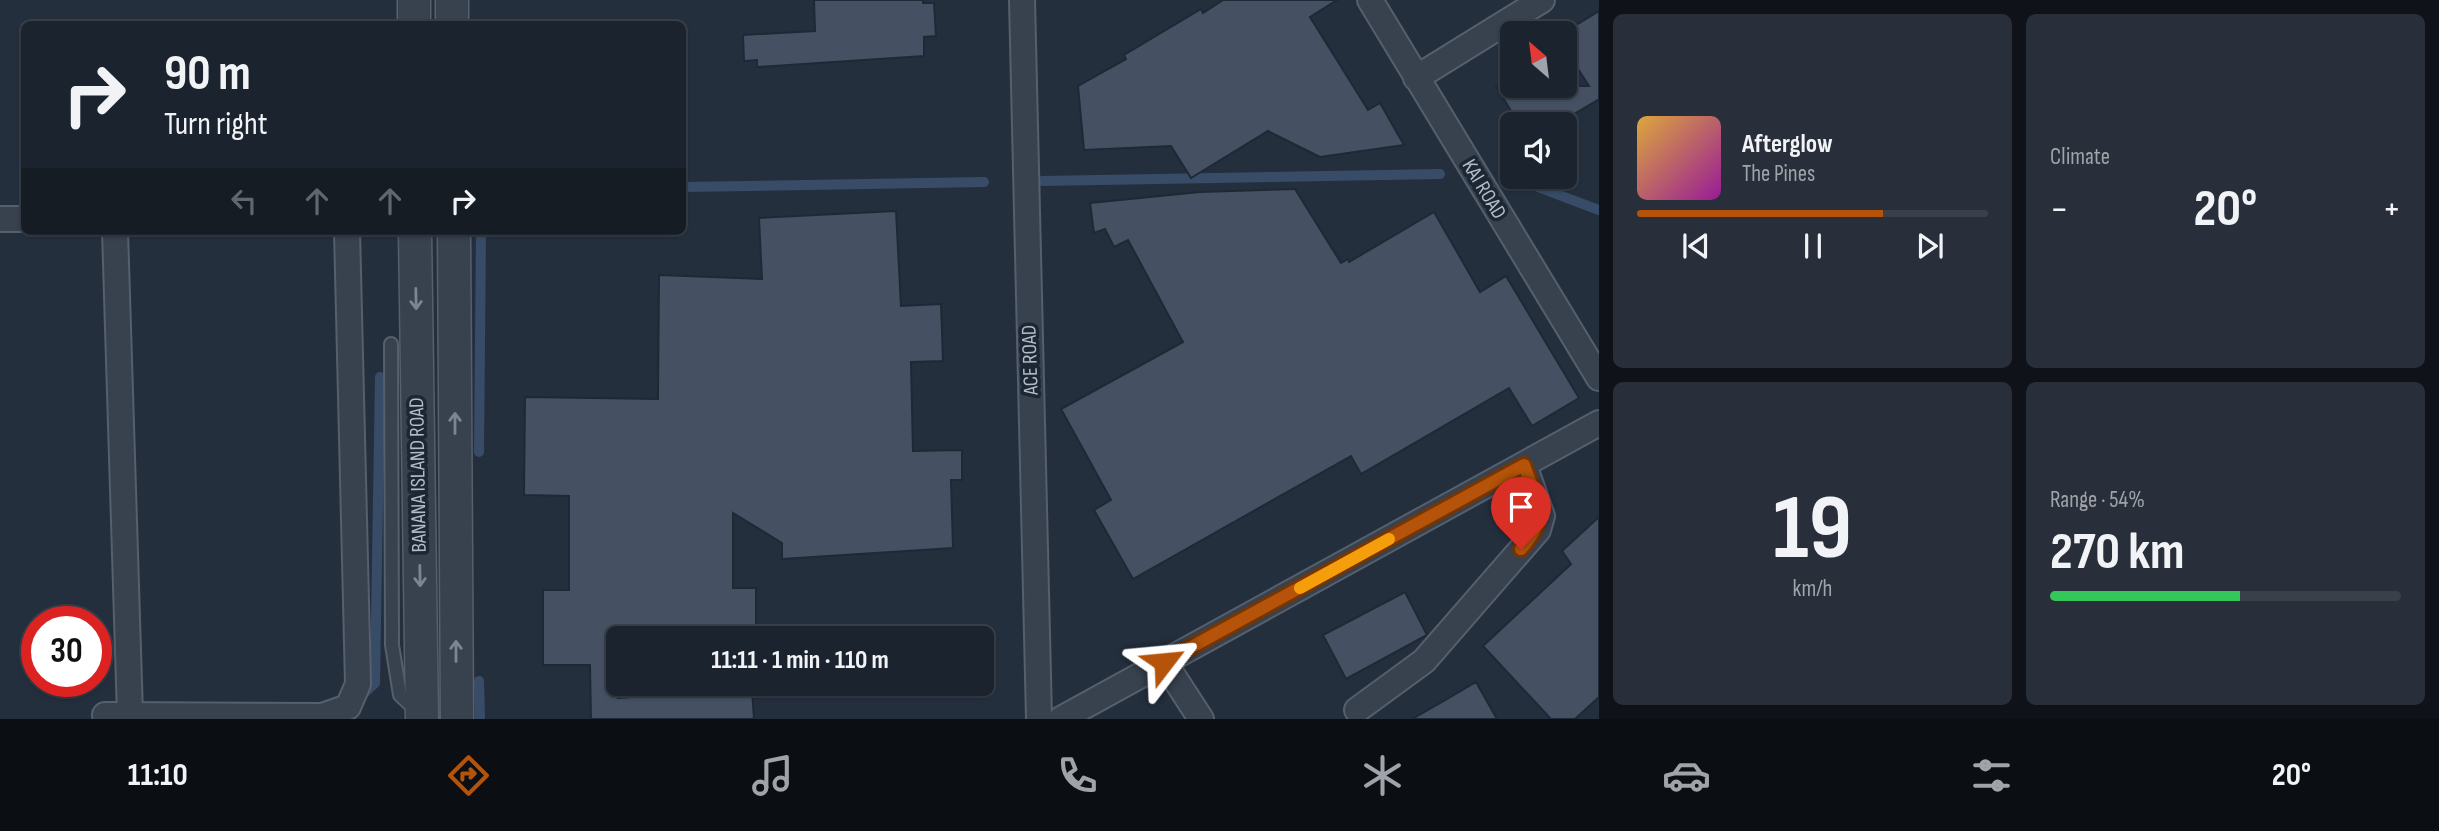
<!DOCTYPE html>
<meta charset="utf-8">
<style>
body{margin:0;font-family:"Sofia Sans Condensed",sans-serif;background:#282f3a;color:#f1f3f6;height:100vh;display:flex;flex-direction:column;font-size:26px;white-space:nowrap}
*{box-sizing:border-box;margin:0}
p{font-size:23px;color:#a0a4aa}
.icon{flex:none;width:38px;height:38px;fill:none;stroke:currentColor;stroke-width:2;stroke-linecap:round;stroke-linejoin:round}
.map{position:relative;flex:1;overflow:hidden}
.details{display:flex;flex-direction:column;gap:14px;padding:14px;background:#0f1319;width:840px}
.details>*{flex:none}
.guide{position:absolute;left:21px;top:21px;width:665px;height:214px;border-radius:10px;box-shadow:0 2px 5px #0004,0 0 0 2px #39404a;background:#1b232e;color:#f1f3f6;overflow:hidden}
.needle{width:46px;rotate:332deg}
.tools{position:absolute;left:1500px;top:21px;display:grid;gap:14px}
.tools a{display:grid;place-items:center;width:77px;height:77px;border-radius:10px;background:#1b232e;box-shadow:0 2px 5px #0004,0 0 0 2px #39404a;font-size:35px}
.speed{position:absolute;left:21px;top:606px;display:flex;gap:14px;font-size:35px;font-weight:700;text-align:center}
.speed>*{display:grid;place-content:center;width:91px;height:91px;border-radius:50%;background:#1b232e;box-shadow:0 2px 5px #0004,0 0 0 2px #39404a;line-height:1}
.speed .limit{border:10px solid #d22;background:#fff;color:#111}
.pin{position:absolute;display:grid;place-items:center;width:60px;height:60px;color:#fff;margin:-72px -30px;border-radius:50% 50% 50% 0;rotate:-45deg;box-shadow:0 0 7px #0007}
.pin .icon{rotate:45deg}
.me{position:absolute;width:77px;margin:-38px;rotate:61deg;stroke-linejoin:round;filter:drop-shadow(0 0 5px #0008)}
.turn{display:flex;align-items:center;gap:24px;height:147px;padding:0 28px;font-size:32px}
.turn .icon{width:91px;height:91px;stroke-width:2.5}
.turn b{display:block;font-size:49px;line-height:60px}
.lanes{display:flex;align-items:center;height:66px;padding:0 28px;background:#0003;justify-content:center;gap:35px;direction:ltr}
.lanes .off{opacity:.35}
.big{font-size:52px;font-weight:700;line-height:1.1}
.details .card{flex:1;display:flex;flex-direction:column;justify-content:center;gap:10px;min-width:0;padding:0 24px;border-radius:10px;background:#282f3a}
.details .dial{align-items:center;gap:0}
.dial b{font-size:91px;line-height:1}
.song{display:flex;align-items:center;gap:21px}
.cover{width:84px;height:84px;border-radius:10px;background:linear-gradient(135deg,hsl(40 70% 55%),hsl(300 70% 35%))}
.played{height:7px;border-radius:4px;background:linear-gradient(90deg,#b45309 70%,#39404a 70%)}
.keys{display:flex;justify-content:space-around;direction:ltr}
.heat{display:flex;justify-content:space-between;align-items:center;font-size:38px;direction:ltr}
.charge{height:10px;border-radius:5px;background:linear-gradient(90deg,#34c759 54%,#39404a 0)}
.details .tiles{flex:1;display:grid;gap:14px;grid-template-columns:repeat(2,1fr)}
.trip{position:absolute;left:606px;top:626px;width:388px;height:70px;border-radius:10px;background:#1b232e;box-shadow:0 2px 5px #0004,0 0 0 2px #39404a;font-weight:700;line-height:70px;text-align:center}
.dock{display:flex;height:112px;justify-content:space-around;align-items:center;background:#0b0e12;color:#a0a4aa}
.dock .icon{width:49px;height:49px}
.dock .current{color:#b45309}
.dock b{font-size:32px;color:#f1f3f6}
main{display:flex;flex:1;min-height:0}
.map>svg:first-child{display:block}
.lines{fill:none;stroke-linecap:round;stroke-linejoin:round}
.stream{stroke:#394c67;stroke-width:10}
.building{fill:#455162;stroke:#1f2835;stroke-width:2}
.service-casing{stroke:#565f6c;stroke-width:16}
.minor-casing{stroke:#565f6c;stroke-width:28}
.tertiary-casing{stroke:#565f6c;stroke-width:35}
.service{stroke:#38414e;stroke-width:12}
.minor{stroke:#38414e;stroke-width:24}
.tertiary{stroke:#38414e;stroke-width:32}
.oneway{stroke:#7c8592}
.route-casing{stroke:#753606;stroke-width:18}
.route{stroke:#b45309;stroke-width:12}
.slow{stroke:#f59e0b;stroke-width:12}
.labels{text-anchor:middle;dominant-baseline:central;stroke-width:7;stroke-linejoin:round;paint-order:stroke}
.street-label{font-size:21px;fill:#b4bcc9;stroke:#1d2633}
</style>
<main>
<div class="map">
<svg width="1599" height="719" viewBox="0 0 1599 719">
<rect width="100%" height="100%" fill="#242f3e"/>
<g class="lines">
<path class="stream" d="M1506,175L1599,210
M1042,181L1440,174
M682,187L984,182
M479,452L481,231
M479,681L480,719
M361,696L375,683L380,377"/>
</g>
<path class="building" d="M814,0H923V3H934L936,36L924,37V56L757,67V60L744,61L743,35L815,31Z
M1223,0H1337L1310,17L1368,110L1380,103L1404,145L1320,157L1268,131L1191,178L1171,146L1084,150L1078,86L1126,59L1124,55L1201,9L1203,13Z
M1599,11V102L1598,100L1557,124H1519L1496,86H1589L1564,47L1563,33Z
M1295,189L1341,263L1348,259L1349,262L1434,212L1480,292L1506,276L1579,398L1532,426L1509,388L1361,474L1351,456L1133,579L1094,510L1111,500L1061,409L1183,342L1128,240L1114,247L1105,229L1094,233L1090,203L1200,192Z
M896,211L901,306L941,304L943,361L911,362L913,451L962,450V480H951L953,548L782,559V543L733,513V588H756V639H618V698L752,689L754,719H591L590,665H543V590H569V496L524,495L525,397L658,399L659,275L762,279L759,218Z
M1599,517V697L1575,719H1551L1483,646L1571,564L1562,551Z
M1405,592L1427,635L1346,679L1323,635Z
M1476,682L1497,719H1412L1442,702Z"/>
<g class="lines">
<g class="service-casing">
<path id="service" d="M391,344L392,645L400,695L416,710"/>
</g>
<g class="minor-casing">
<path id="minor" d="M1022,0L1039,719
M1370,0L1599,378
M1416,78L1542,0
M0,219H24
M115,231L130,715
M1164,662L1201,719
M1357,710L1424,661L1538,530L1542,516L1524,465
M105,715L322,716L348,707L358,684L347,231
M1061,719L1599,423"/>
</g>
<g class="tertiary-casing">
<path id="tertiary" d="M414,0V24
M452,0V24
M415,231L422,719
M454,231L457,719"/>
</g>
<use href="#service" class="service"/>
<use href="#minor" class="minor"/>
<use href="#tertiary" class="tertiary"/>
</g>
<defs><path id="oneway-shaft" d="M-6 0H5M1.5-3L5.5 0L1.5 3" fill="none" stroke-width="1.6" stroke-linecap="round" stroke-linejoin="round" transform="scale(1.75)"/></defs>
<g class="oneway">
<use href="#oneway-shaft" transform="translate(416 299) rotate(89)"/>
<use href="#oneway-shaft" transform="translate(455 423) rotate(-90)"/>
<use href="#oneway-shaft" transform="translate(420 576) rotate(89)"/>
<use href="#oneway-shaft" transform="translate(456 651) rotate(-90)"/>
</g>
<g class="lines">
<g class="route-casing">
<path id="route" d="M1164,662L1524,465C1537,504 1552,514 1521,549"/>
</g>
<use href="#route" class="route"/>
<path class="slow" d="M1300,588L1389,539"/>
</g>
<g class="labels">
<g class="street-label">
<text transform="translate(1484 189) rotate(59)">KAI ROAD</text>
<text transform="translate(1030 360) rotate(-92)">ACE ROAD</text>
<text transform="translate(418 475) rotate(-91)">BANANA ISLAND ROAD</text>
</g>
</g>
</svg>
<div class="tools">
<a><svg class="needle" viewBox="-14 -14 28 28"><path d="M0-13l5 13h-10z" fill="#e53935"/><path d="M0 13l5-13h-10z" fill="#a0a4aa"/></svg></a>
<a><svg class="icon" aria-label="sound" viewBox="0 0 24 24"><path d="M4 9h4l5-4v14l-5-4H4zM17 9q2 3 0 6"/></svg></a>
</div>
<div class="speed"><div class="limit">30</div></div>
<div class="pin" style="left:1521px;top:549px;background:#d93025"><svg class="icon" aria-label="arrive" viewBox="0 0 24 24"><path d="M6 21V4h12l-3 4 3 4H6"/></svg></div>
<svg class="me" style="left:1164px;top:662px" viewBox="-20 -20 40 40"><path d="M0-17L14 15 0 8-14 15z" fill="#b45309" stroke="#fff" stroke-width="4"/></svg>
<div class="trip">11:11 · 1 min · 110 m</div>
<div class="guide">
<div class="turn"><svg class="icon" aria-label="right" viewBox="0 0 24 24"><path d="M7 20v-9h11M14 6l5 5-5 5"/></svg><div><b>90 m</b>Turn right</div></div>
<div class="lanes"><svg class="icon off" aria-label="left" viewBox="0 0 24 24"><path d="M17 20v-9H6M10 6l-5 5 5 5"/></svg><svg class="icon off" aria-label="ahead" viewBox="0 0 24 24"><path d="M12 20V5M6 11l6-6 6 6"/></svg><svg class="icon off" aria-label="ahead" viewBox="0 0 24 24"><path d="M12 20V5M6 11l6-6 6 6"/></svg><svg class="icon" aria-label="right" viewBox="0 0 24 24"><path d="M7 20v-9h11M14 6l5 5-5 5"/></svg></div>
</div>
</div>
<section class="details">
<div class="tiles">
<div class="card">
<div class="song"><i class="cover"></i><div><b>Afterglow</b><p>The Pines</p></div></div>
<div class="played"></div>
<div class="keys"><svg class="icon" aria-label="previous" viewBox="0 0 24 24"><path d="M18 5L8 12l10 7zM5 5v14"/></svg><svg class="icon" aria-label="pause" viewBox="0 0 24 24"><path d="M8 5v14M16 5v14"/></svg><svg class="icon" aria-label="next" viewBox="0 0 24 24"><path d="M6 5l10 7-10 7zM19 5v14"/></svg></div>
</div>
<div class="card"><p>Climate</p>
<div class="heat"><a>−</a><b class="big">20°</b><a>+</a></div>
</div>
<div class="card dial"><b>19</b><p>km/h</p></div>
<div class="card"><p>Range · 54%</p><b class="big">270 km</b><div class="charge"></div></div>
</div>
</section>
</main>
<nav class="dock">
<b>11:10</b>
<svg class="icon current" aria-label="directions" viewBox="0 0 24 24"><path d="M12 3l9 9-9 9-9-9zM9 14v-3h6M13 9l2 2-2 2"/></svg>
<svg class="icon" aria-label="music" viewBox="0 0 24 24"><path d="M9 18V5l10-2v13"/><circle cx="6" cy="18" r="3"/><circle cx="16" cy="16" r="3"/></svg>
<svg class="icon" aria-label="phone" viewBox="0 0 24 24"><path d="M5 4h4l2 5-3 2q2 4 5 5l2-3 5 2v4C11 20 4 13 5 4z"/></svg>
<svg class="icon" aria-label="climate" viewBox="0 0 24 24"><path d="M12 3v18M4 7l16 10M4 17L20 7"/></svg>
<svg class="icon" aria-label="car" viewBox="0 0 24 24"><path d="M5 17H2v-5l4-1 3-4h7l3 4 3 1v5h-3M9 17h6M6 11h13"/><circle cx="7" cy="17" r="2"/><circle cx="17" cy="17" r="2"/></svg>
<svg class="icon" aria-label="filters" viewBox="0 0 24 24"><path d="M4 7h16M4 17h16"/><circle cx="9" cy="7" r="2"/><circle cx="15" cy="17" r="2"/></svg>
<b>20°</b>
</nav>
